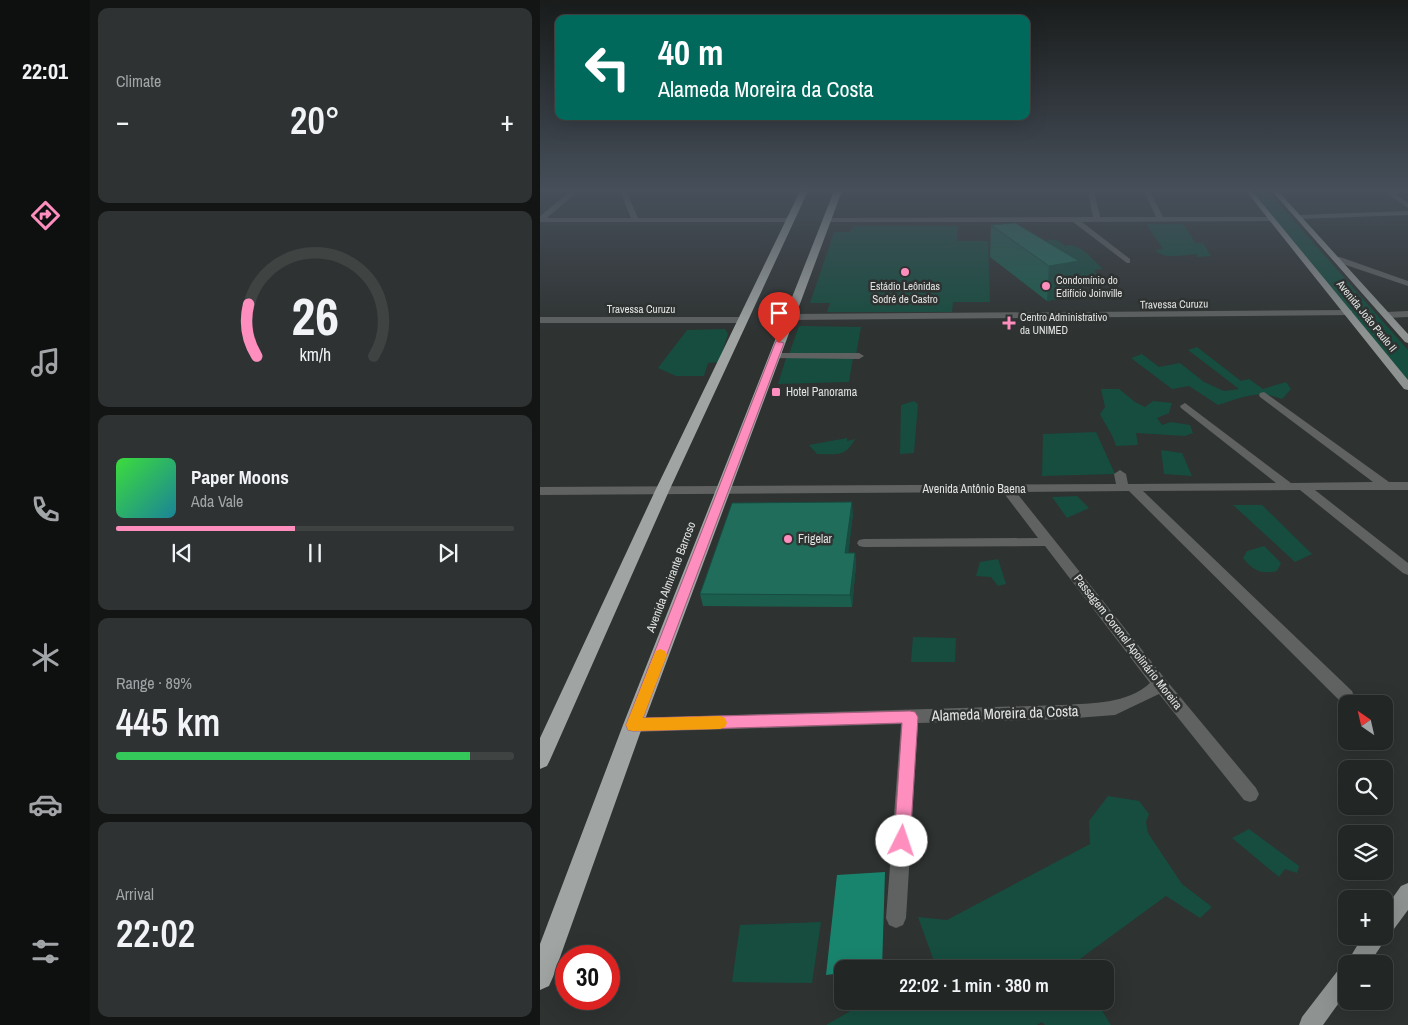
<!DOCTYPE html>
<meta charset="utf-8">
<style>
body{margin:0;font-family:"Archivo Narrow",sans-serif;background:#2e3232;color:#f1f3f6;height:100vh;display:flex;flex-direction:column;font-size:19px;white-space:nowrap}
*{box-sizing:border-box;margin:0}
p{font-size:16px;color:#a2a5a7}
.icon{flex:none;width:28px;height:28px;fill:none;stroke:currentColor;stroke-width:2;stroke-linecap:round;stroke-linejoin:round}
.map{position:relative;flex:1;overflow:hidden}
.details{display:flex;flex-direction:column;gap:8px;padding:8px;background:#131514;width:450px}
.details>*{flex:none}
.hud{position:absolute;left:15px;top:15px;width:475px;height:105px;border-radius:10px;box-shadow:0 5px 20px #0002,0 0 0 1px #3f4342;background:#00695c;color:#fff;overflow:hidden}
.needle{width:32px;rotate:326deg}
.buttons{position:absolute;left:798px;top:695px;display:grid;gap:10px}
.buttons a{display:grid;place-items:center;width:55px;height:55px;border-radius:10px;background:#222625;box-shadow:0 5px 20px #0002,0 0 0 1px #3f4342;font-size:25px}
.speed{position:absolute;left:15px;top:945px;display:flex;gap:10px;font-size:25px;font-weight:700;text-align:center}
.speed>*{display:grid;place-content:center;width:65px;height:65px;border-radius:50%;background:#222625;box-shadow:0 5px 20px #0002,0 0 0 1px #3f4342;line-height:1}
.speed .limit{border:8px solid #d22;background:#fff;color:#111}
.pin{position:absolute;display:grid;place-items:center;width:42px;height:42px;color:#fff;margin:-51px -21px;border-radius:50% 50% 50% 0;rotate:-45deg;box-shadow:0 0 5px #0007}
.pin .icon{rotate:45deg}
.me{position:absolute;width:55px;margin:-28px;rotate:4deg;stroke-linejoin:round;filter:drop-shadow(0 0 4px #0008)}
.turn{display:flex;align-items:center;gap:18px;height:105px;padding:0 20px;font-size:22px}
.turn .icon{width:65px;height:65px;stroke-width:2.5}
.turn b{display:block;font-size:35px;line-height:42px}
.big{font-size:38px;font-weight:600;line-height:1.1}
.details .card{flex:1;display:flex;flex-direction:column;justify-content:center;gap:8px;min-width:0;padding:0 18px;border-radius:10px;background:#2e3232}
.details .dial{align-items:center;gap:0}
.dial svg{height:130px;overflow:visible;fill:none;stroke:#3f4342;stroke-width:7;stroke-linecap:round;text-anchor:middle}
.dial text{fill:#f1f3f6;stroke:none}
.song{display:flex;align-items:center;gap:15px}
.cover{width:60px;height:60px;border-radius:8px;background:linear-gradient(135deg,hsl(120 70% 55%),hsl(190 70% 35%))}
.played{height:5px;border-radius:2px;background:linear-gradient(90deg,#fd8ebe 45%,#3f4342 45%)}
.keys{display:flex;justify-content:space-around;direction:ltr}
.heat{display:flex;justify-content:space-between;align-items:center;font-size:28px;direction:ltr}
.charge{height:8px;border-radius:4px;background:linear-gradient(90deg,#34c759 89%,#3f4342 0)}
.trip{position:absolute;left:294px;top:960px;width:280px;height:50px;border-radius:10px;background:#222625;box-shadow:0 5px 20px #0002,0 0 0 1px #3f4342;font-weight:600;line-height:50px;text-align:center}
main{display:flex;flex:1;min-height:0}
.tab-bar{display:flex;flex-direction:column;width:90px;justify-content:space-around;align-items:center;background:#0e0f0f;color:#a2a5a7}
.tab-bar .icon{width:35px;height:35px}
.tab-bar .on{color:#fd8ebe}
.tab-bar b{font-size:22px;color:#f1f3f6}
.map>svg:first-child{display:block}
.green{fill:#164d3f}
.water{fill:#19846d}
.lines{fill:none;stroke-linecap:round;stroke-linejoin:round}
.minor{fill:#606261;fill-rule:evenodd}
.major{fill:#8e9291;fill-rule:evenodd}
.highway{fill:#a0a5a3;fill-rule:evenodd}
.wall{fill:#1c5e4e}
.shaded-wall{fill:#174c40}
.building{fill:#216d5b;stroke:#174c40}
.route{fill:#fd8ebe;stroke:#a45c7c}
.slow{fill:#f59e0b}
.poi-dot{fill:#fd8ebe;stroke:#2e3231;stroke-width:2}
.labels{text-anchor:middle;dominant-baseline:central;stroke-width:5;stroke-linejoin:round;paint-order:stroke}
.far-poi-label{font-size:11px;fill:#e1e3e2;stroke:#2e3231;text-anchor:start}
.far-street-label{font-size:11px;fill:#e1e3e2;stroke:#2e3231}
.poi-label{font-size:12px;fill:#e1e3e2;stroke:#2e3231;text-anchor:start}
.street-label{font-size:12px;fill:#e1e3e2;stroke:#2e3231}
.near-street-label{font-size:15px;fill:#e1e3e2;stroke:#2e3231}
</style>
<main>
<nav class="tab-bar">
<b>22:01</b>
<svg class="icon on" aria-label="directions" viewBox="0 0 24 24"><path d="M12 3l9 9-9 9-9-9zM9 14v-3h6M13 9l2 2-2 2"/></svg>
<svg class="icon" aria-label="music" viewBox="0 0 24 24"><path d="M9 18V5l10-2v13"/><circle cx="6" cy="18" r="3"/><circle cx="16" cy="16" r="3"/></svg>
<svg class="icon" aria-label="phone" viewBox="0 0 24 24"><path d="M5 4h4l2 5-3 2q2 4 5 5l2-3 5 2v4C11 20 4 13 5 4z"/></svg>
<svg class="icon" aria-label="climate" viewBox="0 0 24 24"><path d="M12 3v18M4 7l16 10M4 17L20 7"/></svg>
<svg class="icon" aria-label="car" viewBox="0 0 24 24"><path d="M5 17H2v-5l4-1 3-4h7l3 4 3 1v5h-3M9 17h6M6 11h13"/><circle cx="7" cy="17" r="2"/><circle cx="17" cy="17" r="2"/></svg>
<svg class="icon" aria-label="filters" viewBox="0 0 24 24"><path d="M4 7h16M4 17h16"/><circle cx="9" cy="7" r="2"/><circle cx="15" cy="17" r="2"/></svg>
</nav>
<section class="details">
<div class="card"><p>Climate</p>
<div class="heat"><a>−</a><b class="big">20°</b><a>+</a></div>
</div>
<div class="card dial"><svg viewBox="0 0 100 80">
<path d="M14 69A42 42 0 1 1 86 69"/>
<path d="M14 69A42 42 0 0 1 9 37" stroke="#fd8ebe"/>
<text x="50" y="56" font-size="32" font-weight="700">26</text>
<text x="50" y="72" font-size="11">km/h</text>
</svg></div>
<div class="card">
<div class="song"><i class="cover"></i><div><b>Paper Moons</b><p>Ada Vale</p></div></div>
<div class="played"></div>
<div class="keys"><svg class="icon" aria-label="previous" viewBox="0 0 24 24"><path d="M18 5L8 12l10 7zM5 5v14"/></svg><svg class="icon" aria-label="pause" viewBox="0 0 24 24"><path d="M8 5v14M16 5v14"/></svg><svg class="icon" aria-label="next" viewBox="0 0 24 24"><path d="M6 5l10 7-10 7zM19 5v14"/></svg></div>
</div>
<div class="card"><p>Range · 89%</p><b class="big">445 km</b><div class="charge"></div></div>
<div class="card"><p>Arrival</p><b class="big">22:02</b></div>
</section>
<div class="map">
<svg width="868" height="1025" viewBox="0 0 868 1025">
<rect width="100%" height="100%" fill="#2e3231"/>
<path class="green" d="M711,191H728L868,350V384Z
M606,224H643L656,243H663L671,256L658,257L656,254C643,255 624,260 615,250L623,249Z
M313,226H418L417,241H448L450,302H413L412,312H287L290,303H270L294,232H310Z
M510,239L519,241L525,246C539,241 553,260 563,269L554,270L559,278L557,281L538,275L510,277L506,242Z
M259,326L321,327L316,355L249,354Z
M185,329L188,334L179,362L168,363L164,376H136L118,368L147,330Z
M657,347L701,381L709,379L723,389L746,382L751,389L742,399C718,389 701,398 678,405L649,386L632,389L591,358L602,354L619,367L640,363L664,382L684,391L699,389L648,350Z
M246,358H313L309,382L238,384Z
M561,389H579L595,402L605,407L613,401L632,403L629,413L617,418L622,425L631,422L650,425L653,433L645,436L596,433L598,445L576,446C573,434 565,425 560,414L565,407Z
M374,401L378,404L374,453L360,454L361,405Z
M556,432L575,474L502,476L503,434Z
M307,438V441L315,439C305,458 296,454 277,454L269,445Z
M621,450L642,453L652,476L624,474Z
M537,496L549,508L527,518L512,497Z
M693,505H722L772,554L755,562Z
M724,546L741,563L737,571C722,575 712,570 703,558L707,551Z
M458,559L466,584L458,586L451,577L436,576L440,562Z
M373,637L416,638L415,662H371Z
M568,796L599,801L609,814L606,822L608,833L642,884L672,907L660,918L626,896L533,964L536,969H386L395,964L378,917L407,920L550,844L549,821Z
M709,829L759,866L757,873L745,869L739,877L692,838Z
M281,922L272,983L192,982L200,925Z
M328,1001H556L571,1025H505L502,1022L497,1025H286Z"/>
<path class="water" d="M345,872L342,969H302V973L286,975L297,875Z"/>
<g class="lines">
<path class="minor" d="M31,191H38L7,218H91L80,191H86L98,218H250L254,220L250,222H0V216Z
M548,191H554L560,217H616L604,191H610L623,217H732L736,219L732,221L542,222L590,259V263H587L533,222H287L283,220L287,218L553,217Z
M844,191H851L868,203V208Z
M868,211V215L758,219L755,217L758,215Z
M794,257H800L868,281V286L794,261Z
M809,310L812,311V315L250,320L246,317L250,314Z
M868,311V317L846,318L842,315L846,312Z
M0,317H203L207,320L203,323H0Z
M234,353H319L324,356L319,359L231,358V354Z
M724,392L849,482H868V490H775L868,563V575L863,573L760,490L603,491L812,691L814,696L812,701L806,703L800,701L589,491L476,492L626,680L716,788L719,794L716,800L710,802L704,800L619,694L575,715L523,719L378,723L366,918L363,925L356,928L349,925L346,918L361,724L93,732L87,730L85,725L87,720L93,718L523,705C553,703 587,704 610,683L505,546L324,547L319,546L317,543L319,540L324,539L498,538L463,492L0,495V487L576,484L574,474L580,470L586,474L588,484L736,483L641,408L640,406L645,403L751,483L833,482L720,397L719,395L720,393Z"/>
<path class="major" d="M706,191H712L868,380V390L864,389Z
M732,191H738L868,334V343L865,342Z
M868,883V910L851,933L846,935L843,943L829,964H806V993L783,1025H759L762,1017L799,969L806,966V964L823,936H844V910L861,886Z"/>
<path class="highway" d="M260,191H268L129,491L10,760L7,766L0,769V738L115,491Z
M294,191H302L103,725L13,977L9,986L0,990V944L83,725Z"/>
</g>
<path class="wall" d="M475,223L536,296L507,301L450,257L451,225Z
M313,513L308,553H315L316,564L312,607L163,606L160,594Z"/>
<path class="shaded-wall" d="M539,261L536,296L507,301L509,266Z
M312,502L313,513L307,564L305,553Z
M315,553L316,564L312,607L310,595Z"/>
<path class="building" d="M475,223L539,261L509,266L451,225Z
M312,502L305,553H315L310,595L160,594L192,503Z"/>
<linearGradient id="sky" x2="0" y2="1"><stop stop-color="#191c1b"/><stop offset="0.57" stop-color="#464f5a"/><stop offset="1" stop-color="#464f5a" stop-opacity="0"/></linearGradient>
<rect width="868" height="334" fill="url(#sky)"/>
<path class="route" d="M236,341L244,343L103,718L370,711L375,712L378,717L370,841L368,846L362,849L356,846L354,841L362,723L93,731L88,730L86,725Z"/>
<path class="slow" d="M120,649L125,651L127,655L103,718L180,716L185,718L187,723L185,727L180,729L93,731L88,730L86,725L114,655L116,651Z"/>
<g class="poi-dot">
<circle cx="365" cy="272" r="5"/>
<circle cx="506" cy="286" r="5"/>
<path d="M466.5 315.5h5v5h5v5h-5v5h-5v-5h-5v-5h5z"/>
<rect x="231" y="387" width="10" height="10" rx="2.5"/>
<circle cx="248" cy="539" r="5"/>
</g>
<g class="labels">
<g class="far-poi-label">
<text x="516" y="280">Condomínio do<tspan x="516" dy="13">Edifício Joinville</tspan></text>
<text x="365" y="286" text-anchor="middle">Estádio Leônidas<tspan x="365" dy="13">Sodré de Castro</tspan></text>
<text x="480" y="317">Centro Administrativo<tspan x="480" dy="13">da UNIMED</tspan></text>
</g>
<g class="far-street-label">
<text transform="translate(634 304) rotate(-1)">Travessa Curuzu</text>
<text x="101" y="309">Travessa Curuzu</text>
<text transform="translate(827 316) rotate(51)">Avenida João Paulo II</text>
</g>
<g class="poi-label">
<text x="246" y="392">Hotel Panorama</text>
<text x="258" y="539">Frigelar</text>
</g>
<g class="street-label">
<text x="434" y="489">Avenida Antônio Baena</text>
<text transform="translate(131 577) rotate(-69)">Avenida Almirante Barroso</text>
<text transform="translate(588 642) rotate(52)">Passagem Coronel Apolinário Moreira</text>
</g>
<g class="near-street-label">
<text transform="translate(465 713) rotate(-2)">Alameda Moreira da Costa</text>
</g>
</g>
</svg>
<div class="buttons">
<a><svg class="needle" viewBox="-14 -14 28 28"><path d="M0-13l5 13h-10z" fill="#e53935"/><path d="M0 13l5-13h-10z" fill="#a2a5a7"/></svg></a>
<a><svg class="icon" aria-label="search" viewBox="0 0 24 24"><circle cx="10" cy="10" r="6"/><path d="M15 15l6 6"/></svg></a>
<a><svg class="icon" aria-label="layers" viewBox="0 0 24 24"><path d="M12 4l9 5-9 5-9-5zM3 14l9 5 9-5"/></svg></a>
<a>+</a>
<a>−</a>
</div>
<div class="speed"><div class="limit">30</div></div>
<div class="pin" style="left:239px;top:343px;background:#d93025"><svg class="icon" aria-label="arrive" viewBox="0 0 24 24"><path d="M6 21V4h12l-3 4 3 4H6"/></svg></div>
<svg class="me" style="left:362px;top:841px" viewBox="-20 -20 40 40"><circle r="19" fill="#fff"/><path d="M0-13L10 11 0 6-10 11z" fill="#fd8ebe"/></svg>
<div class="trip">22:02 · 1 min · 380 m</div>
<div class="hud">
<div class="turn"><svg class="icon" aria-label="left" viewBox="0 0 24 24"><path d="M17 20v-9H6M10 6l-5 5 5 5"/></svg><div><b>40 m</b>Alameda Moreira da Costa</div></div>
</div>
</div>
</main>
